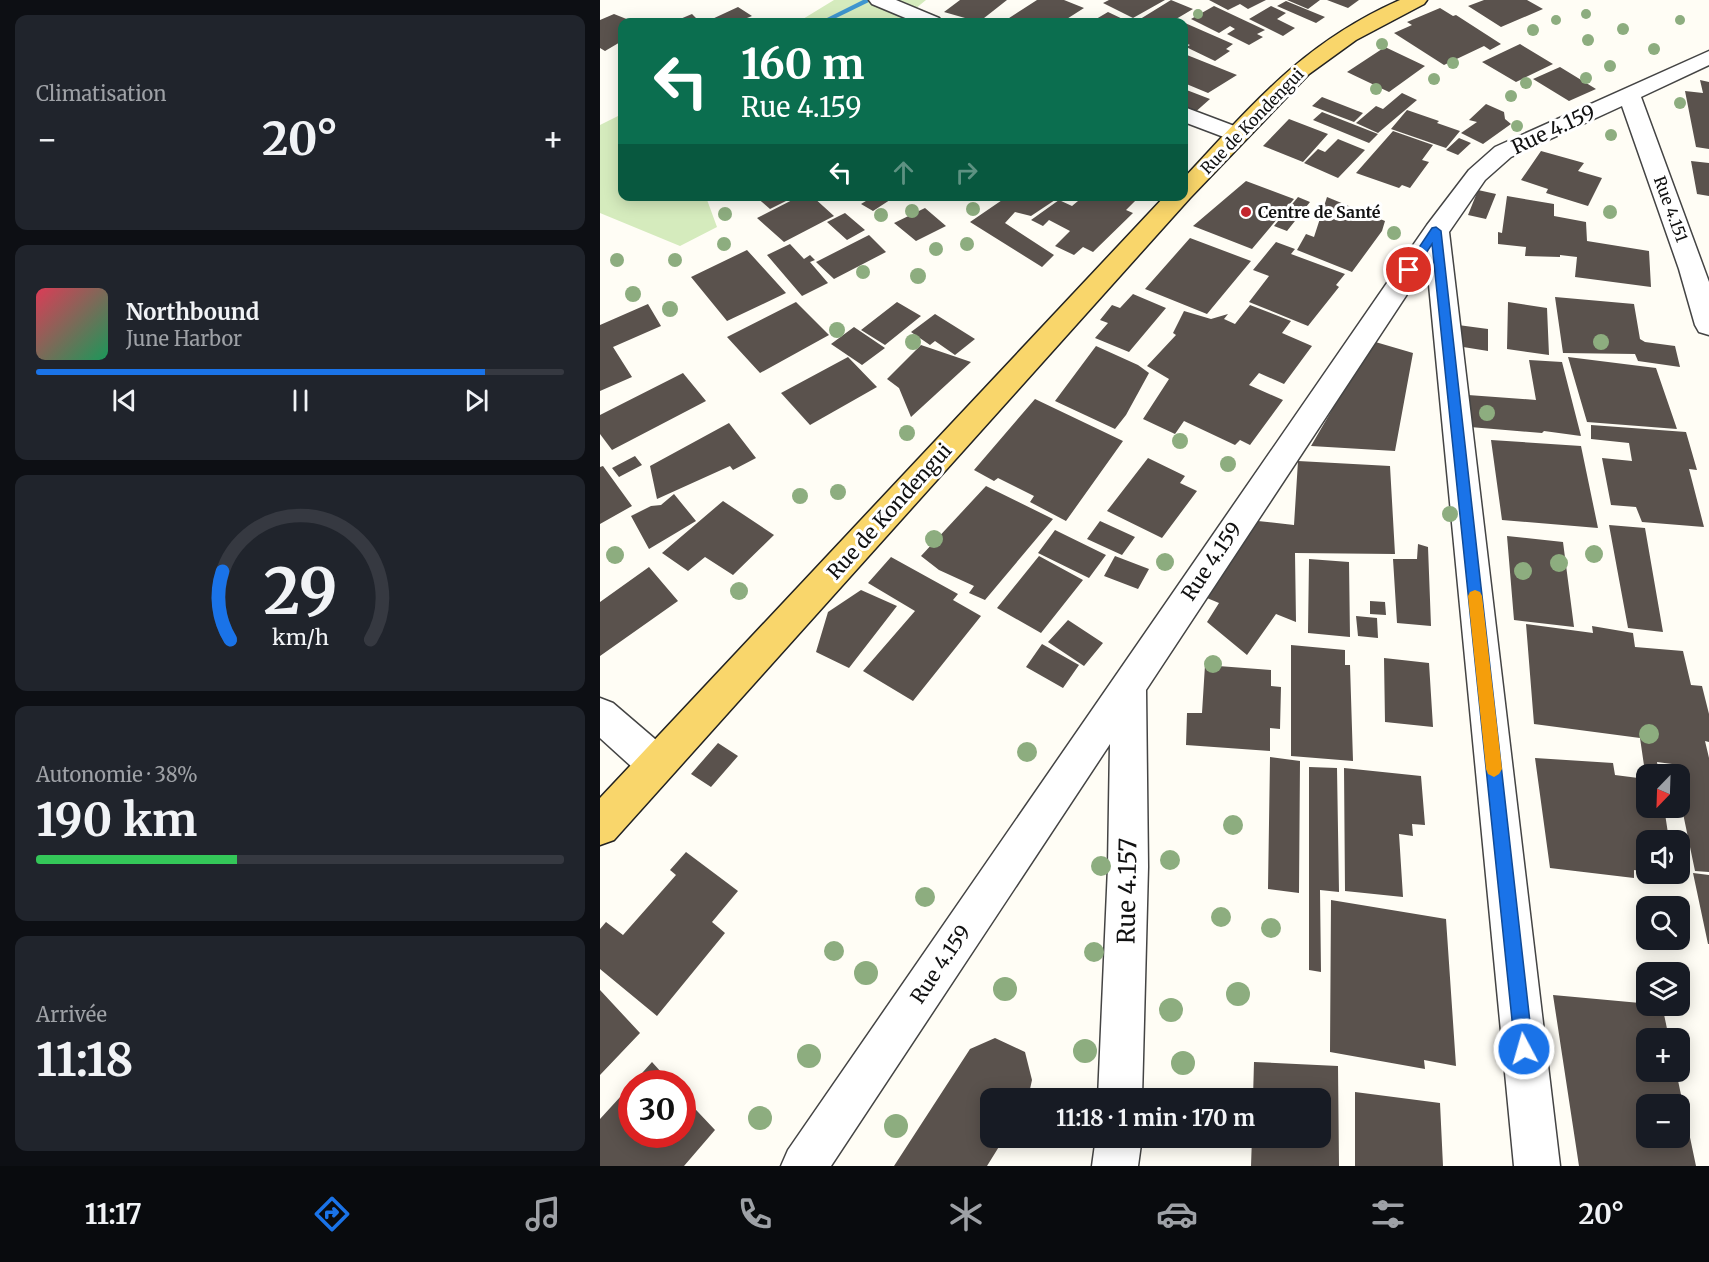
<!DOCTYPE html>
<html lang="fr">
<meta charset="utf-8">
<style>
body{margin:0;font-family:Merriweather,serif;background:#20242c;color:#f1f3f6;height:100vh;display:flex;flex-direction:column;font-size:22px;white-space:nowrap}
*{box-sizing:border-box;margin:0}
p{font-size:20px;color:#9ea1a6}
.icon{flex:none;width:33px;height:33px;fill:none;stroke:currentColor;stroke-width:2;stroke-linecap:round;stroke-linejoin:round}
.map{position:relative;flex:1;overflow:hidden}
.drawer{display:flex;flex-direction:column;gap:15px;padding:15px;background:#0d0f14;width:600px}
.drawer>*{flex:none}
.hud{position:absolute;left:18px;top:18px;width:570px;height:183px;border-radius:12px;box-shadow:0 3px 15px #0003;background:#0b6e4f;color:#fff;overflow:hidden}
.needle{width:39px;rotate:203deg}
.buttons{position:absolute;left:1036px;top:764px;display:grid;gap:12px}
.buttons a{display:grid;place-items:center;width:54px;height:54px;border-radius:12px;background:#171b24;box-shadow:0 3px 15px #0003;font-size:30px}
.speed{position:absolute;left:18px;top:1070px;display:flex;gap:12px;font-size:30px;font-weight:700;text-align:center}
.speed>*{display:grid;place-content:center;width:78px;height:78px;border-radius:50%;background:#171b24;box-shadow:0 3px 15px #0003;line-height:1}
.speed .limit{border:9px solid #d22;background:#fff;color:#111}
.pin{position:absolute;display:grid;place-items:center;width:51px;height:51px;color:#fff;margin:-26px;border:3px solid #fff;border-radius:50%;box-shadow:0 2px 6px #0007}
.me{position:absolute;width:66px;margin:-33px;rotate:354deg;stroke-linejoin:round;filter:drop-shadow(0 0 4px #0008)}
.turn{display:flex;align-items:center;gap:21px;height:126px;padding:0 24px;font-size:27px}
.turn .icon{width:78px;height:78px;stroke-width:2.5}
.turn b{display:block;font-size:42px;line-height:51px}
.lanes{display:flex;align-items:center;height:57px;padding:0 24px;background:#0003;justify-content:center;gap:30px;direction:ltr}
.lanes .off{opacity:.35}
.big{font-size:45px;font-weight:700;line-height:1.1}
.drawer .tile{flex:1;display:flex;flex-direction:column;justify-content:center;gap:9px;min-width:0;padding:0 21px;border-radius:12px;background:#20242c}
.drawer .dial{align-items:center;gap:0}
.dial svg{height:156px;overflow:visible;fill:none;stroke:#363941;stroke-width:7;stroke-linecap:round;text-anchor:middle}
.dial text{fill:#f1f3f6;stroke:none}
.song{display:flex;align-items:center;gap:18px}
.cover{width:72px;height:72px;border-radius:9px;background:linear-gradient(135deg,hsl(350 70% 55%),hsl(150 70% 35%))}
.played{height:6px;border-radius:3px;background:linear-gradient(90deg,#1a73e8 85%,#363941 85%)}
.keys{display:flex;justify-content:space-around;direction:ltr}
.heat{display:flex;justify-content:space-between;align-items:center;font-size:33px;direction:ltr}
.charge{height:9px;border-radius:4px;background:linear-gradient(90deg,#34c759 38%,#363941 0)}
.trip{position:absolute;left:380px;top:1088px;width:351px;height:60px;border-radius:12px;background:#171b24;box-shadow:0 3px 15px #0003;font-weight:700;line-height:60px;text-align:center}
.tabs{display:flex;height:96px;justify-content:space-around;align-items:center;background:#090b0e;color:#9ea1a6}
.tabs .icon{width:42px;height:42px}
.tabs .on{color:#1a73e8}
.tabs b{font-size:27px;color:#f1f3f6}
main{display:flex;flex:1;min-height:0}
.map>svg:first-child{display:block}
.green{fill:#d5ebbd}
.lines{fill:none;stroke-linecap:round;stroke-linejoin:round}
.stream{fill:#3f96cf;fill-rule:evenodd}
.building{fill:#5a524d;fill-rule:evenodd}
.minor-casing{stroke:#444;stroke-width:3}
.major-casing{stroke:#222;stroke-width:3}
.minor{fill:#fff;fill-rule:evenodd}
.major{fill:#f9d66b;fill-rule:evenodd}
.tree{fill:#8dad7f}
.route{fill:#1a73e8;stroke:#114b97;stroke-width:1.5}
.slow{fill:#f59e0b}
.poi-dot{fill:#c4262e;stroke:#fff;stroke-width:2}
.labels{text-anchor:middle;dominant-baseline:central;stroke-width:6;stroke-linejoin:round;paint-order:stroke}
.far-street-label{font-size:16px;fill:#111;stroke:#fff}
.far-poi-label{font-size:16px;font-weight:bold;fill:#111;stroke:#fff;text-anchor:start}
.street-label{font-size:20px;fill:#111;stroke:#fff}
.near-street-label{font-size:24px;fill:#111;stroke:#fff}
</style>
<main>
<section class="drawer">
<div class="tile"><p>Climatisation</p>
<div class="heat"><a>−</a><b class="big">20°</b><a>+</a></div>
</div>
<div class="tile">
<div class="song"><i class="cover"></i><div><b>Northbound</b><p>June Harbor</p></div></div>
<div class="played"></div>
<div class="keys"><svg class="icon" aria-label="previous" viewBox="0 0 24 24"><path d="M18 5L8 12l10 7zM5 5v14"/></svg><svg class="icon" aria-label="pause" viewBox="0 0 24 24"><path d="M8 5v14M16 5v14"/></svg><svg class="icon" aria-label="next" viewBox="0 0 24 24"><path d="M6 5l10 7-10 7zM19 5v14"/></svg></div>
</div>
<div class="tile dial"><svg viewBox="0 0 100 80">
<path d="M14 69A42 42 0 1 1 86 69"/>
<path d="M14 69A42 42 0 0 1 10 34" stroke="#1a73e8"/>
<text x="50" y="56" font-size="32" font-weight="700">29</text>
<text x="50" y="72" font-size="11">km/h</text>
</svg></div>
<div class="tile"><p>Autonomie · 38%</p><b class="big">190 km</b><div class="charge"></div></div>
<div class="tile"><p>Arrivée</p><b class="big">11:18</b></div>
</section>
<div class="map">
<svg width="1109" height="1166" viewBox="0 0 1109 1166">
<rect width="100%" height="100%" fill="#fffdf5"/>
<path class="green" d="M234,0H326L304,18L312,22H198Z
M22,114V196L106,197L117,227L80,246L0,213V125Z"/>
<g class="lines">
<path class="stream" d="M263,0H273L228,22H219Z"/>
</g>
<path class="building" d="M360,0H407L379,22L344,12Z
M437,0H464L484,8L462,22H413L406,20Z
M509,0H565L533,18L503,3Z
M571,0L593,9L571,22L537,21Z
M609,0H666L648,9L640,4L628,10Z
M687,0H720L708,9Z
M727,0H759L748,8Z
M884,0H927L943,9L901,27L868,6Z
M686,1L725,17L716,23L677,6Z
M614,6L665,30L657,34L663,37L649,45L627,34L635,29L630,26L619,33L591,19Z
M671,6L686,13L677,19L695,28L683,36L649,19Z
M138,7L152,16L137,22H114L110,20Z
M840,8L853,16L856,15L901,44L890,50L884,46L844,65L794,33L812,25L807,22Z
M508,12L529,22H491Z
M14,14L34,22H22V41L5,51L0,48V20Z
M92,14L99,21L73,22Z
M585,23L633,44L626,49L630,51L615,61L586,47L590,45L584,43V24Z
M920,44L953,64L916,82L882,62Z
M785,47L825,66L789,92L747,72Z
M587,55L637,75L608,93L584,83V57Z
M960,67L996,89L969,101L933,79Z
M1100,80L1109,82V149L1096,147L1085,91L1103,93Z
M584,89L610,99L584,122Z
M802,93L817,100L778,133L756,123L776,106L783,109Z
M722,97L763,113L754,122L712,106Z
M886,104L904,112L905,119L911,124L883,144L861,133L877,122L869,120Z
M807,110L839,121L837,123L860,131L846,148L791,129Z
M722,112L778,134L769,143L713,120Z
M689,119L728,134L703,162L663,146Z
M793,131L833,145L822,160L829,162L810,188L802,185L799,188L756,173Z
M859,138L871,143L858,155L846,150Z
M738,139L765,150L738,178L704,163L718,149L725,152Z
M941,151L984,163L978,171L1002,178L988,206L946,193L948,189L921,180Z
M1091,161L1109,163V196L1097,194Z
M646,181L694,199L652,249L593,226Z
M878,190L896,194L886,219L868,215Z
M155,196H196L170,209Z
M200,196H212L234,216L184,242L157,218Z
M274,196H296L273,211L261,204Z
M408,196L458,198L431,216L415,212L405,223L454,255L442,267L370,222Z
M484,196H531L537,199L526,210L533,213L493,252L483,247L474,255L455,246L470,231L449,220L443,226L431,220L459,200L472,206Z
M907,196L954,204V216L986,222L987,241L1049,251L1051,287L975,277L977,257L960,255V257L925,256L926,247L898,244V232L902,233Z
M698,197L710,202L687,231L674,226Z
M727,197L785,221L782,231L752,272L697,250L706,234L714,237Z
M325,208L346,226L316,241L294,223Z
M245,213L265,230L247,240L227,222Z
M269,235L286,252L234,279L216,262Z
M590,238L651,261L607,314L545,289Z
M676,242L695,249L691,254L745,274L736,285L739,287L708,326L649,302L669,276L653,270Z
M190,244L204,259L210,255L215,260L210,262L228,283L202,296L167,255Z
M147,250L186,293L127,321L91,277Z
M533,294L566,308L529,352L495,338L508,323L500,320L512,305L520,308Z
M955,297L1034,304L1040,339L1045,342L1075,346L1080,367L1038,361L1035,354L963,353Z
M196,302L229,335L160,373L127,337Z
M297,302L321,316L285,345L261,330Z
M908,302L947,308L949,355L907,349Z
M48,304L61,326L13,347L32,377L0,391V325Z
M650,305L691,321L682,333L712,346L684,384L659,373L649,385L683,400L650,445L640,440L635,445L584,421L575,434L543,419L569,379L547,366L576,335L573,333L584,311L611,319L628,314L624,319L635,324Z
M335,314L375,339L355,355L335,341L330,345L311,332Z
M858,325L888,329V351L857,346Z
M254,327L285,348L262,365L231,344Z
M772,341L813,353L795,451L711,446Z
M321,345L371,362L311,417L299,388L287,379Z
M496,346L538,365L549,373L526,415L515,429L455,401Z
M248,357L277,387L210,425L181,393Z
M968,357L1056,368L1077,429L987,422Z
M929,360L962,362L981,436L944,431L942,433L870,427L868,395L936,400Z
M83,373L106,401L12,450L0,434V415Z
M435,399L523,441L466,521L430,502L434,496L398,478L394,481L374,470Z
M129,423L156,458L133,470L130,466L57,499L50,466Z
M991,425L1086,432L1097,470L1089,469L1104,527L1042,522L1036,507L1011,505L1002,458L1032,461L1029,443L991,439Z
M891,440L981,446L998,528L902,520Z
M35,456L42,465L19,477L12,468Z
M548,458L585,476L580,483L597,491L562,538L507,511Z
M698,461L790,466L795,554L695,553L696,622L676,614L647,655L607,622L619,603L607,598L658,521L694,525Z
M3,466L32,506L0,524V467Z
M386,486L453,519L385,600L369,593L374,586L339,570L321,556Z
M74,494L96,521L49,549L31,516L51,506L61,505Z
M123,501L174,535L133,575L105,557L88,571L62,553Z
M500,521L535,537L522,555L487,539Z
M1009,525L1045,528L1063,632L1028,628Z
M455,530L506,555L489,578L438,553Z
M907,536L963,542L974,627L914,620Z
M818,544L828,547L831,626L797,623L793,559H817Z
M439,556L483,580L441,633L397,608Z
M515,556L549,569L538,589L504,576Z
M291,557L358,594L353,600L381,616L313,701L263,671L315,611L268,583Z
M709,559L749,562L750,637L708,633Z
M49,567L78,601L0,656V602Z
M261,590L297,606L249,668L216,652L228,612Z
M770,601L785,602L786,615L770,614Z
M756,616L777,618L778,638L758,636Z
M468,620L503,643L484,666L448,642Z
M926,624L993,633L992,626L1033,633L1035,647L1083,651L1091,685L1102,686L1109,714V742L1105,741L1109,758V872L1095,871L1080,799V774H1075L1072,764L1057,762L1059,774H1047V807H1064L1069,840H1047V872L1034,870V878L950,868L935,758L1013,763L1015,775L1046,779L1040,738L934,724Z
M442,644L479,665L463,688L426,667Z
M691,645L745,650V665H750L753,761L691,756Z
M784,658L829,663L833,727L785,722Z
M605,665L671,670V686L681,687L680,729L670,728V751L586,745L587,713H602Z
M118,743L138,756L111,787L91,774Z
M670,757L700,761L699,893L668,889Z
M709,767L737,768L739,892L720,890L721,972L709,970Z
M744,768L821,776L825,825L812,824L813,836L799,834L803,897L745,891Z
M86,852L138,891L112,922L125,933L57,1016L0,969V929L6,922L23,935L76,875L70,870Z
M1093,873L1109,875V944H1108Z
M731,900L846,919L856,1066L824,1060L825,1069L730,1052Z
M0,990L40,1033L0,1075Z
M953,995L1062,1005L1069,1038H1047V1071H1076L1096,1166H979ZM1047,1104H1080V1137H1047Z
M395,1038L425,1052L432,1080L428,1098H390V1137H405L387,1166H294L370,1049Z
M52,1062L71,1083H33Z
M654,1062L738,1066L739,1166H651L652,1137H720V1098H653Z
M32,1084V1134H82V1095L115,1130L84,1166H0V1119Z
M755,1092L840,1103L843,1166H755Z"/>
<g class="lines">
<g class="minor-casing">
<path id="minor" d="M269,0H296L339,18L342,22H315L272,4Z
M1109,51V65L1041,97L1109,282V335L1099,332L1095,325L1079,269L1022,106L911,157L885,180L849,232L960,1166H914L827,264L546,690L548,867L542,1098H498L508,867L510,744L231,1166H181L188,1150L827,225L869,170L895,147Z
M584,107L645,130L649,135L645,140L637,142L584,122Z
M0,698L13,703L69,751L75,764L69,777L56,782L43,777L0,738Z
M496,1137H542L538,1166H492Z"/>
</g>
<g class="major-casing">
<path id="major" d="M800,0H827L824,4L756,40L709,74L590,198L14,840L0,845V798L565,196H584V178C654,103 703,43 800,0Z"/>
</g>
<use href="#minor" class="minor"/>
<use href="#major" class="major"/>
</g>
<g class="tree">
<circle cx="598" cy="14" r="5"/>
<circle cx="986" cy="14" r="5"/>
<circle cx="956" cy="20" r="5"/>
<circle cx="1080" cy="20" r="5"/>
<circle cx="1023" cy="29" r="6"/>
<circle cx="933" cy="30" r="6"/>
<circle cx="988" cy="40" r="6"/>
<circle cx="782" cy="44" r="6"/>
<circle cx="1054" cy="49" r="6"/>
<circle cx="853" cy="63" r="6"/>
<circle cx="1010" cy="66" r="6"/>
<circle cx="986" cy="78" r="6"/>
<circle cx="834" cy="79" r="6"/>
<circle cx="926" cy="83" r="6"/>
<circle cx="776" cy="89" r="6"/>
<circle cx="911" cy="96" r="6"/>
<circle cx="1080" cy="103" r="6"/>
<circle cx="917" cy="126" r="6"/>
<circle cx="1011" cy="135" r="6"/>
<circle cx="373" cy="209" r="7"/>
<circle cx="312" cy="211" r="7"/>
<circle cx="1010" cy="212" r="7"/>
<circle cx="125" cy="214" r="7"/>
<circle cx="281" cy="215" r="7"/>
<circle cx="794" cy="233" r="7"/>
<circle cx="124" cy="244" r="7"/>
<circle cx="367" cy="244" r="7"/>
<circle cx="336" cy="249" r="7"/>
<circle cx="17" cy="260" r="7"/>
<circle cx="75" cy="260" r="7"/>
<circle cx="263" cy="272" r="7"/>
<circle cx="318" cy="276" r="8"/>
<circle cx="33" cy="294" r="8"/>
<circle cx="70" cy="309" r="8"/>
<circle cx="237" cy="330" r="8"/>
<circle cx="313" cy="342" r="8"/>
<circle cx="1001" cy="342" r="8"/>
<circle cx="887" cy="413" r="8"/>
<circle cx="307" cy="433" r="8"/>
<circle cx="580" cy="441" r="8"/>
<circle cx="628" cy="464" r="8"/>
<circle cx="238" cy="492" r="8"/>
<circle cx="200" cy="496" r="8"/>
<circle cx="850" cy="514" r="8"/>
<circle cx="334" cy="539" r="9"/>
<circle cx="994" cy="554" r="9"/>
<circle cx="15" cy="555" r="9"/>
<circle cx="565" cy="562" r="9"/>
<circle cx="959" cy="563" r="9"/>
<circle cx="923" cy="571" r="9"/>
<circle cx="139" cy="591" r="9"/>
<circle cx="613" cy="664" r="9"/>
<circle cx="1049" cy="734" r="10"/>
<circle cx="427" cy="752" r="10"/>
<circle cx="633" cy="825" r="10"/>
<circle cx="570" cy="860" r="10"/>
<circle cx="501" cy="866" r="10"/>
<circle cx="325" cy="897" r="10"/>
<circle cx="621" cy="917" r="10"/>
<circle cx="671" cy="928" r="10"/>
<circle cx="234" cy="951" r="10"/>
<circle cx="494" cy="952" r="10"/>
<circle cx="266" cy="973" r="12"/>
<circle cx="405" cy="989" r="12"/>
<circle cx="638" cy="994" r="12"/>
<circle cx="571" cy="1010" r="12"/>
<circle cx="485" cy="1051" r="12"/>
<circle cx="209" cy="1056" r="12"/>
<circle cx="583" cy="1063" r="12"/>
<circle cx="160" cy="1118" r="12"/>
<circle cx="296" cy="1126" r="12"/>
</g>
<path class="route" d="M836,227L841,231L933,1049L930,1055L924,1058L918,1055L915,1049L832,244L813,273H805L804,270L832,228Z"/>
<path class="slow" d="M875,590L880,592L882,596L902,769L899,774L894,777L888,774L886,769L868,596L870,592Z"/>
<circle class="poi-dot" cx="646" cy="212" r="6"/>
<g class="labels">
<g class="far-street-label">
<text transform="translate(652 121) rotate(-46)">Rue de Kondengui</text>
<text transform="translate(1071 209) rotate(70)">Rue 4.151</text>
</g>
<g class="far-poi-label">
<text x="658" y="212">Centre de Santé</text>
</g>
<g class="street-label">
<text transform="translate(953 129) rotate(-25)">Rue 4.159</text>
<text transform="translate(289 511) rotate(-48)">Rue de Kondengui</text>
<text transform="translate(611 561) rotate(-56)">Rue 4.159</text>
<text transform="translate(340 964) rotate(-56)">Rue 4.159</text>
</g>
<g class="near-street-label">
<text transform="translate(527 891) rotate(-89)">Rue 4.157</text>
</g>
</g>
</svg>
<div class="buttons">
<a><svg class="needle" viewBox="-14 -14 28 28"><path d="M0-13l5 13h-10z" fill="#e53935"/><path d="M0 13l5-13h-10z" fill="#9ea1a6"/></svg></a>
<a><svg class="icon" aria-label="sound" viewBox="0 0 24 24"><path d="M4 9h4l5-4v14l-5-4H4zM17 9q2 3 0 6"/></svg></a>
<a><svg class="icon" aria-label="search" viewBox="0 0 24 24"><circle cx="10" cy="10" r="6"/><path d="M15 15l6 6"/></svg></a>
<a><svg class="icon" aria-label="layers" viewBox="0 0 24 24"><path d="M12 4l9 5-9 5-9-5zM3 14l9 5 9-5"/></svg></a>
<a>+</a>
<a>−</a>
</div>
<div class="speed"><div class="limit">30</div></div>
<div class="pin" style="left:809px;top:270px;background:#d93025"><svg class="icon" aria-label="arrive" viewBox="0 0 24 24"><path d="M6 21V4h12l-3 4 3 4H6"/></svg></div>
<svg class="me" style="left:924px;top:1049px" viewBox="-20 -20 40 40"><circle r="17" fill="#1a73e8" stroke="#fff" stroke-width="3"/><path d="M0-11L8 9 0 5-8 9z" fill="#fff"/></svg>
<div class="trip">11:18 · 1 min · 170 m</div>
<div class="hud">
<div class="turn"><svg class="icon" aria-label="left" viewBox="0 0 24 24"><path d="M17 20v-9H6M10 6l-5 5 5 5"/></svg><div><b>160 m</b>Rue 4.159</div></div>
<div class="lanes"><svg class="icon" aria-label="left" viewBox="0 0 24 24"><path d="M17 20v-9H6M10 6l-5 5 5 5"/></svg><svg class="icon off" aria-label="ahead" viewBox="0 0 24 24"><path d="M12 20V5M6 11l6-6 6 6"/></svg><svg class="icon off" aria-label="right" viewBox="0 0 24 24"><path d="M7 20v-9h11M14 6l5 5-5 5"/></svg></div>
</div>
</div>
</main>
<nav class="tabs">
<b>11:17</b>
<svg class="icon on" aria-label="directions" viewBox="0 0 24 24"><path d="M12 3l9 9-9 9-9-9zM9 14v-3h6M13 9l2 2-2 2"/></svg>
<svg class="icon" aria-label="music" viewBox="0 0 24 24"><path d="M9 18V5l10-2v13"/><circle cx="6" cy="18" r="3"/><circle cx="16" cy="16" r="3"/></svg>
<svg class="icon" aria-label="phone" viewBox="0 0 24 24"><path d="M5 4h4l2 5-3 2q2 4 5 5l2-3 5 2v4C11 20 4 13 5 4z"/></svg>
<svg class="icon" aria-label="climate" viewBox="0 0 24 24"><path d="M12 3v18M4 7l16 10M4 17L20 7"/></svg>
<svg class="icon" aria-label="car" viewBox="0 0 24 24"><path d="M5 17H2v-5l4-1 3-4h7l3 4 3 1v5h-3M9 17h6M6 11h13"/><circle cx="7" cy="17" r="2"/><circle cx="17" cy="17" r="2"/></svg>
<svg class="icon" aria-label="filters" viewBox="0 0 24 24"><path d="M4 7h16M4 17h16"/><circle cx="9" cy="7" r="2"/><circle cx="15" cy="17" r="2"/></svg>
<b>20°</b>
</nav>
